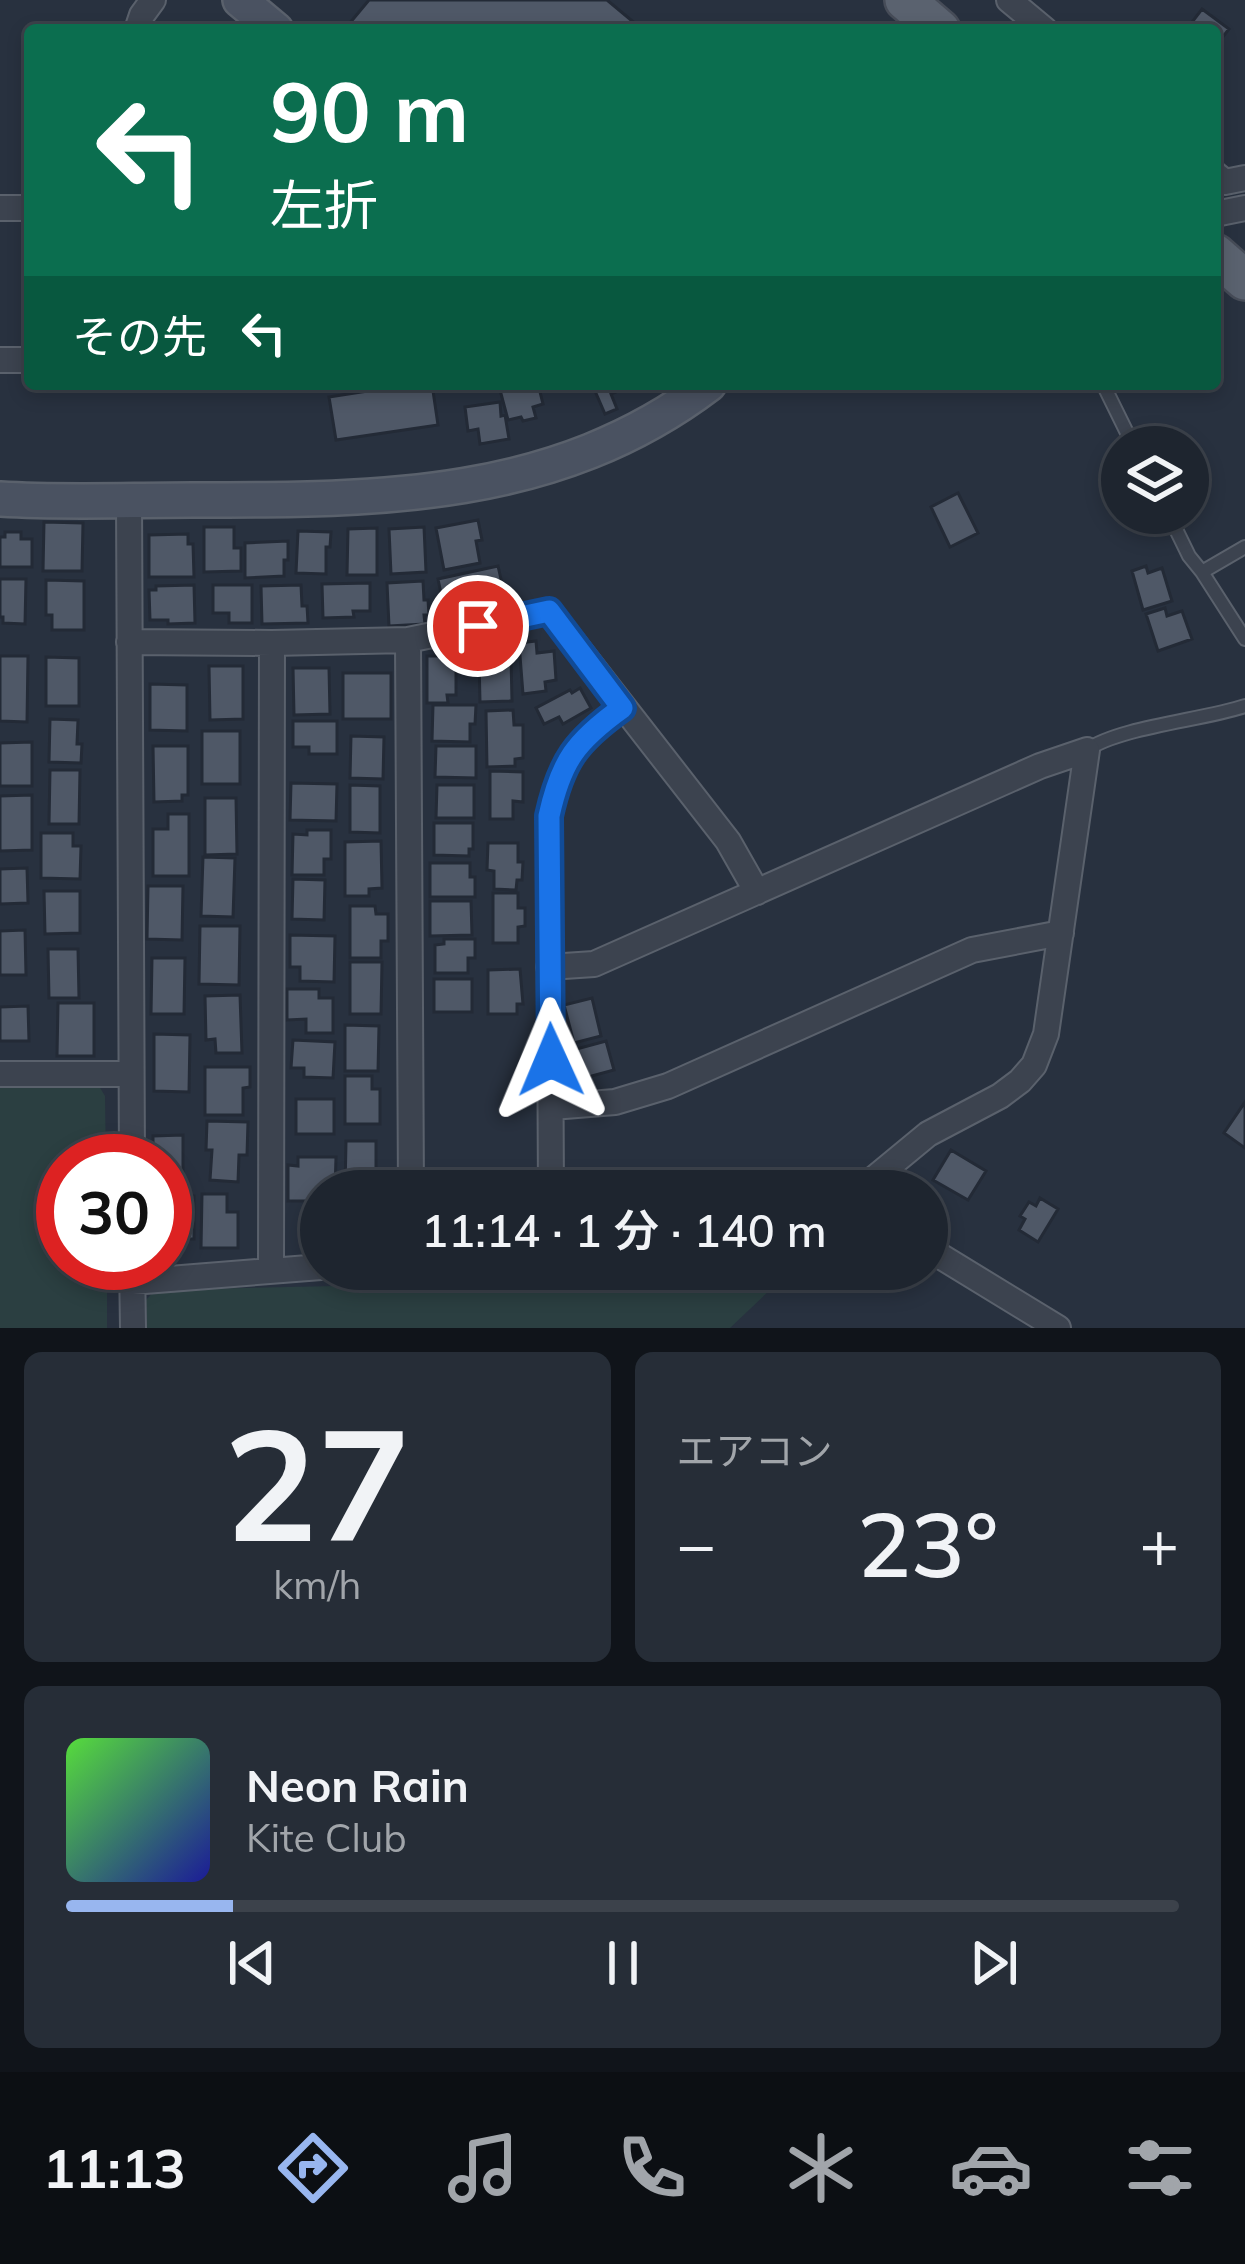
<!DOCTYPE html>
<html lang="ja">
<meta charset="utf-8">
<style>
body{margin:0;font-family:Mulish,"Noto Sans JP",sans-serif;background:#262d37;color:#f1f3f6;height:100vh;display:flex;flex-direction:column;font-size:45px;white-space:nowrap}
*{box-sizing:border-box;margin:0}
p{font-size:39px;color:#a1a5aa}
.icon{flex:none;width:66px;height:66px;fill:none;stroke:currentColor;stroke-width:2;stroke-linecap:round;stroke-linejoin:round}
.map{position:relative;height:1328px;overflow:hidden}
.drawer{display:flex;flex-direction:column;gap:24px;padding:24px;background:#10141a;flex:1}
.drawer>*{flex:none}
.banner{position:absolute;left:24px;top:24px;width:1197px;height:366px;border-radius:12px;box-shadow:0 6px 18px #0003,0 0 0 3px #3c424b;background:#0b6e4f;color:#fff;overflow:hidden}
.buttons{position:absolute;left:1101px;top:426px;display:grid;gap:24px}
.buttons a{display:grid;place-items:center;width:108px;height:108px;border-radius:50%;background:#1e252f;box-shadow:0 6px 18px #0003,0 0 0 3px #3c424b;font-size:60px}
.speed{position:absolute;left:36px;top:1134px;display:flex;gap:24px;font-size:60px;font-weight:700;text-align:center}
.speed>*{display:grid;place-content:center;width:156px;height:156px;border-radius:50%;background:#1e252f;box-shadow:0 6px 18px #0003,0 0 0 3px #3c424b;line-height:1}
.speed .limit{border:18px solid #d22;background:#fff;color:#111}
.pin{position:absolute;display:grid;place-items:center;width:102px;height:102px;color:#fff;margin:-51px;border:6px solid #fff;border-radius:50%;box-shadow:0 3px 12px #0007}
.me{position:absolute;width:132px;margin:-66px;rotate:359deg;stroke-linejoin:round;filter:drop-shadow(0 0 9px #0008)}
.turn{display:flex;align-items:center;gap:42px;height:252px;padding:0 48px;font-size:54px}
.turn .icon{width:156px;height:156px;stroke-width:2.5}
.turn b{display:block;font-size:84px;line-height:102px}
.then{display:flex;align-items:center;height:114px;padding:0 48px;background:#0003;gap:24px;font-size:45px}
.big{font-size:90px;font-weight:600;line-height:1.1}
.drawer .widget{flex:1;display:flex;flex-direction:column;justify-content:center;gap:18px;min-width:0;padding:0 42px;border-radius:18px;background:#262d37}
.drawer .dial{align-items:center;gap:0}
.dial b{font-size:156px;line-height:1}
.song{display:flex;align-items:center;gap:36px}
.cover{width:144px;height:144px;border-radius:18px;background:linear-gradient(135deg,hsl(110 70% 55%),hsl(240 70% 35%))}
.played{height:12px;border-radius:6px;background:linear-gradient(90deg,#98b6ef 15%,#3c424b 15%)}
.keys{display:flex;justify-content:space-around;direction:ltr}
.heat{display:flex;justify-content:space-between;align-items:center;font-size:66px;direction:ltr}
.drawer .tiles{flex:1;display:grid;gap:24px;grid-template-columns:1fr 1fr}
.widget:last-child{grid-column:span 2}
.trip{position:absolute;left:300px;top:1170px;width:648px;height:120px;border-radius:60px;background:#1e252f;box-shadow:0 6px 18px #0003,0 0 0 3px #3c424b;font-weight:600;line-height:120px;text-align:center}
.tab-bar{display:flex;height:192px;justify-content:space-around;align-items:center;background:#0c0f13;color:#a1a5aa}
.tab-bar .icon{width:84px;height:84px}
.tab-bar .current{color:#98b6ef}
.tab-bar b{font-size:54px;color:#f1f3f6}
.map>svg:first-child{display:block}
.green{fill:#2b3f41}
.building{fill:#4f5867;stroke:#232a36;stroke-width:3}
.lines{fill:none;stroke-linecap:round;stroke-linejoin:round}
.lane-casing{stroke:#5a616c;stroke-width:16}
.street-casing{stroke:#5a616c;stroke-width:28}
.secondary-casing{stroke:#5a616c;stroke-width:38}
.primary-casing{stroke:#464c58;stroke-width:44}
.lane{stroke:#3c434f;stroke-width:12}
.street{stroke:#3c434f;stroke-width:24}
.secondary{stroke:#4a5261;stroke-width:33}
.primary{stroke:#5a626f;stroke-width:39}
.route-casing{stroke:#114b97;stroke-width:30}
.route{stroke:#1a73e8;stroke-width:21}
</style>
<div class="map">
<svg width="1245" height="1328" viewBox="0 0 1245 1328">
<rect width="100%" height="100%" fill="#28313f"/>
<path class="green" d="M0,1086H99L105,1096L106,1161H63V1263H107V1328H0Z
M748,1269H792L730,1328H147L146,1300L155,1290L709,1278Z"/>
<path class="building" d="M369,0H607L643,30H344Z
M1202,9L1229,29L1215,47V30H1186Z
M413,384H432L438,425L336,440L329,397Z
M522,384H538L543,404L533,407L536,418L523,421L521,417L508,420L500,390Z
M592,384H634L611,394L617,409L605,414Z
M500,402L501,416L505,415L509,439L480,444L478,429L468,431L465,407Z
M958,493L978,533L950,547L931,507Z
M478,520L482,540L476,541L480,563L444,570L436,528Z
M44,522L83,523L82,571H43Z
M204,527H234V548H241V571L204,572Z
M424,527L426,572L391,574L389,529Z
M377,528V575H347L348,529Z
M298,531L331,532L330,547H326V574L296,573Z
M5,532H21V539H32V567H0V537H5Z
M188,534V544H193L194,577H149V535Z
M288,541V560H284V576L245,578V543Z
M498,566L508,610L454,622L449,602L443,603L438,579Z
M1146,566L1148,573L1162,568L1172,601L1143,610L1132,571Z
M0,579H26L25,624L3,623V617H0Z
M46,580L84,581V630H52V615H46Z
M423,581L424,600H428L429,615H424L425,624L389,626L387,583Z
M370,583V611H353L354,617L323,618L322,584Z
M194,585L195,623L168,624V620H150L149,590H156V586Z
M213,585H252V623H229V613H213Z
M301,585L302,606H307L308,623L262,624L261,586Z
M1165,608L1167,616L1182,611L1192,639L1158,651L1146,614Z
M536,641L537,653L554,651L556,680L545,682L546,691L523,694L519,643Z
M0,656H28L27,722L0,721Z
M427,656H456V695H447L448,703H427Z
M46,657L79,658V706H46Z
M511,658L512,701L480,702L479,659Z
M209,666H243V719L210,720Z
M293,668H329L330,714L294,715Z
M343,673H391V719H343Z
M150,684L187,685V731L150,730Z
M580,688L591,708L563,724L559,717L544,724L536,708L570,690L572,693Z
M433,705H476L475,724H470V742L432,741Z
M513,710L514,725H523V758L515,759V766L487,767L486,711Z
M50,719L78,720L77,744H82L81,763L49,762Z
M293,721H337V754H309V747H293Z
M202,731H240V784H202Z
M351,736L384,737L383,779L350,778Z
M32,742V786H0V743Z
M153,746H188V795H182V801L154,802Z
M436,746H476V778L435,777Z
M50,770H80L79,824H49Z
M490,771L523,772V802L513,801V819H490Z
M291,783L337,784L336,821L290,820Z
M350,785L380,786V833L350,832Z
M437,785H474V818H436Z
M32,795V850L0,851V796Z
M205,798H236L237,854L205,855Z
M168,814H189V876H153V829H168Z
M434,823H473V849H469V856L434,855Z
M307,830H331V859H324V875H292L293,834L307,835Z
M41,833H73V846H81L80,879L41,878Z
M381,841L382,888L369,889V896H345V842Z
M488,843H518V862H523L522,880H517L516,890L494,889V871L487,870Z
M203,857L235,858L233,917L201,916Z
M430,863H470V877H475V897H430Z
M27,868L28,903L0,904V869Z
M293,879L325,880L324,920L292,919Z
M148,886H183L182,940L147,939Z
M44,891H80V933L45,934Z
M493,893H518V908H525V926L518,927V943H493Z
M430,901H471L472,935L430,936Z
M350,906H375L376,914H388V941H381V958H350Z
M200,926H240L239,985L199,984Z
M25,930L26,975H0V931Z
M290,935L335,936L334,982L300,981V967H290Z
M444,939H475V958H468V973H435V945L444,944Z
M48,949H78L79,998H49Z
M152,958H185L184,1014H151Z
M350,962H382L381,1014H350Z
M520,969L523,1004H517V1014H488V970Z
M434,979H472V1012H434Z
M287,989H319V998H333V1033H306V1019L287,1020Z
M240,995L242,1053H216L215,1039L206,1040L205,996Z
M592,998L601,1036L574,1043L564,1005Z
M58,1003H94V1056H57Z
M28,1006L29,1041H0V1007Z
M345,1025L379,1026L378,1071H345Z
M154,1034L190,1035L189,1092L154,1091Z
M293,1040L335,1042L333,1078L304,1077V1068H291Z
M606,1041L614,1070L577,1080L569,1051Z
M205,1067H250V1087L243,1088V1115H205Z
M345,1076H372V1089H380V1124H345Z
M296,1099H334V1134H296Z
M1245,1102V1148L1224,1133Z
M207,1121L248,1122L247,1155H239L238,1182L210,1180L212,1150H206Z
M183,1135V1181H165V1161H153V1136Z
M346,1141H376V1169H397V1191H345Z
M951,1150L986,1171L968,1200L933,1180Z
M298,1157H336L335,1191H321V1201H288V1165L298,1166Z
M165,1188H185L186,1195L194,1196V1239H177L176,1248H165Z
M202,1194H227V1212H238V1248H201Z
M1040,1198L1058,1209L1038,1242L1019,1230L1025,1219L1020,1216L1029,1202L1036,1206Z
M307,1208H321V1244H308Z"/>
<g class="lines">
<g class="lane-casing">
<path id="lane" d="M1103,384L1134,447
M1168,513L1189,556L1202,572
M1245,547L1202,572L1245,639
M1087,750C1119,727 1204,720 1245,706"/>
</g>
<g class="street-casing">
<path id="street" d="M1009,0L1045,30
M137,30L142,15L153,0
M1215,174L1225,182L1245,178
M0,208H30
M1215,214L1245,208
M0,360H30
M129,500L132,1161
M408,640L411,1191
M129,642L272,643L408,640L549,611L728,841L757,892
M549,967L594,964L1040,766L1087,750L1046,1034L1034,1065L1020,1081L1000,1096L928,1134L859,1191
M0,1074H131
M552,1107L615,1102L668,1086L972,950L1061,933
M551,1191L549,816C562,760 576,741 622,708
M927,1248L1058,1328
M132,1263L133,1328
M271,1270L272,643
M132,1282L321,1267"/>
</g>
<g class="secondary-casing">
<path id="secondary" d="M240,0L276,30
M0,499C64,503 128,500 192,500C376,500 555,501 709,384"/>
</g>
<g class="primary-casing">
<path id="primary" d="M905,0L940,30
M1215,254L1245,280"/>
</g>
<use href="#lane" class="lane"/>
<use href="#street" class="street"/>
<use href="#secondary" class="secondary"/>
<use href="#primary" class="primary"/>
</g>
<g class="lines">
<g class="route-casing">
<path id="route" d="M478,626L549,611L622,708C576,741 561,761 549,816L551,1060"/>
</g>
<use href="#route" class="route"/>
</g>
</svg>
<div class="buttons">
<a><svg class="icon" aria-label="layers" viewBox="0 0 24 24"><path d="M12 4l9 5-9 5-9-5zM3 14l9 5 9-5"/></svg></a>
</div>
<div class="speed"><div class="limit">30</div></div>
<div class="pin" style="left:478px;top:626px;background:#d93025"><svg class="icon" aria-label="arrive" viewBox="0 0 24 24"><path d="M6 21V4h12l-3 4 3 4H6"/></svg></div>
<svg class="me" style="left:551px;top:1060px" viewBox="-20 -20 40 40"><path d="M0-17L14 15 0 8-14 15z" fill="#1a73e8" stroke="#fff" stroke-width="4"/></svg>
<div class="trip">11:14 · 1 分 · 140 m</div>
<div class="banner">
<div class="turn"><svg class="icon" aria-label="left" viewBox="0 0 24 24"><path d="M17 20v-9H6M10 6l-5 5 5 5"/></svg><div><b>90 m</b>左折</div></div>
<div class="then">その先<svg class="icon" aria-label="left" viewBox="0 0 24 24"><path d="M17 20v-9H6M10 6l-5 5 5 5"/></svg></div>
</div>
</div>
<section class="drawer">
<div class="tiles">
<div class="widget dial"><b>27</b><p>km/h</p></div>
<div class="widget"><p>エアコン</p>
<div class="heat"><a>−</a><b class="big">23°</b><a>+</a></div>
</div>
<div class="widget">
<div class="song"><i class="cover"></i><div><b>Neon Rain</b><p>Kite Club</p></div></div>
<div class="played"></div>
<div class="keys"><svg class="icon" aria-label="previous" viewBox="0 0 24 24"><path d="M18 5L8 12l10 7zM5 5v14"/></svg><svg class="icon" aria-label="pause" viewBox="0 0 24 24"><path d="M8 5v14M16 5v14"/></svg><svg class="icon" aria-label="next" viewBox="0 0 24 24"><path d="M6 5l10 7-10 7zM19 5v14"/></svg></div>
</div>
</div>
</section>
<nav class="tab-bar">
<b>11:13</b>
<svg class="icon current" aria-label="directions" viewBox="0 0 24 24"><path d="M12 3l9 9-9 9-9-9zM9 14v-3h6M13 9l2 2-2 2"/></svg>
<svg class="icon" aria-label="music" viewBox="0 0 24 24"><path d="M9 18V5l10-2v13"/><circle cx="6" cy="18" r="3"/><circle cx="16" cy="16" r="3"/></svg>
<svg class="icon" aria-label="phone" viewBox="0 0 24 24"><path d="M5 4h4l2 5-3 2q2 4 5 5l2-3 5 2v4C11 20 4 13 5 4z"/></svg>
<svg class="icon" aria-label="climate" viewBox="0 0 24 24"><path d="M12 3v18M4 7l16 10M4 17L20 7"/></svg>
<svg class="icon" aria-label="car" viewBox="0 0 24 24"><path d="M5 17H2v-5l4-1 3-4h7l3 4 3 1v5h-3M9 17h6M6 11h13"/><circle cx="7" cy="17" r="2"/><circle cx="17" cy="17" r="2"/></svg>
<svg class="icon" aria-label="filters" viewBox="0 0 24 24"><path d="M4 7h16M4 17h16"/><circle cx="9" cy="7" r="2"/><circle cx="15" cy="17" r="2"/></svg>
</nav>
